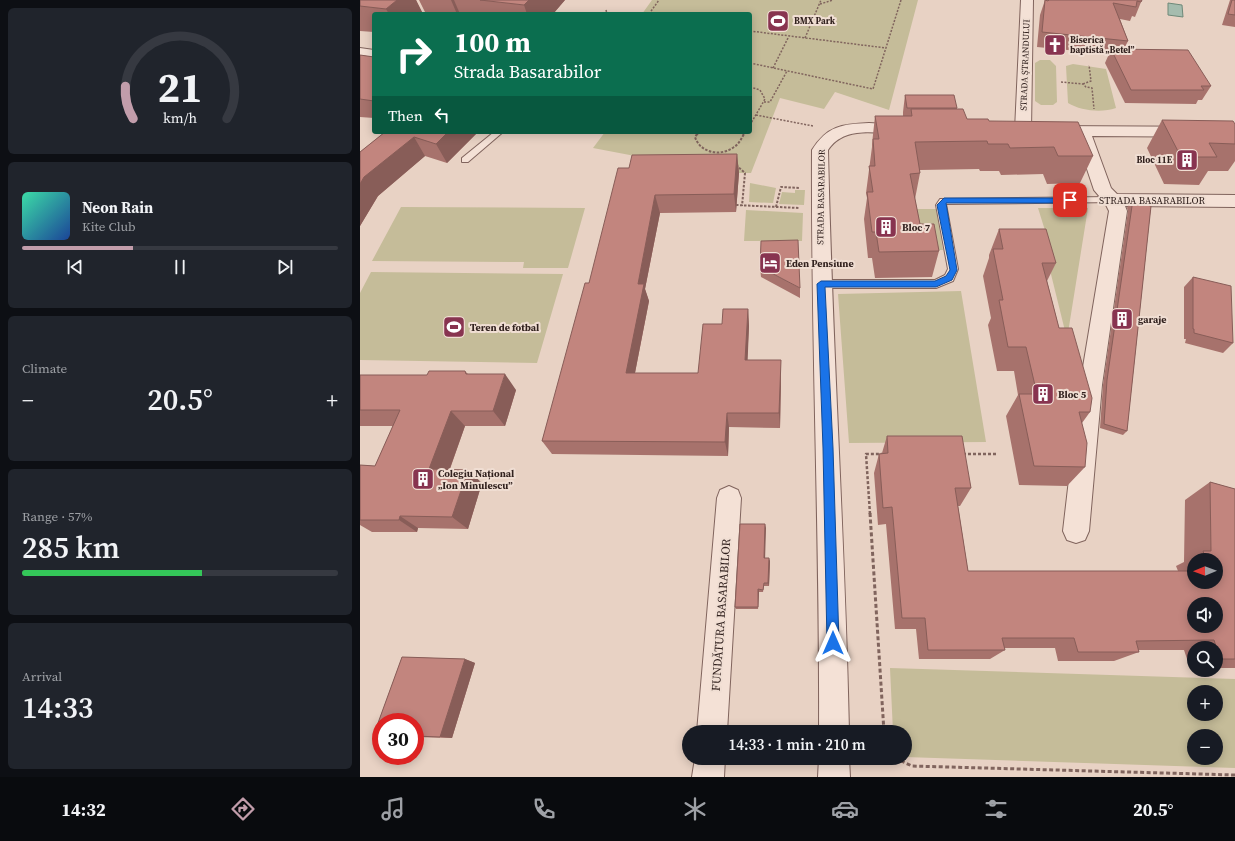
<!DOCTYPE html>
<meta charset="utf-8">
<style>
body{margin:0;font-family:"Source Serif 4",serif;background:#20242c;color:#f1f3f6;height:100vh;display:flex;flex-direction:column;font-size:15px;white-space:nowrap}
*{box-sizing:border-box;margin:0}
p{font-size:13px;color:#9ea1a6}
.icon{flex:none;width:22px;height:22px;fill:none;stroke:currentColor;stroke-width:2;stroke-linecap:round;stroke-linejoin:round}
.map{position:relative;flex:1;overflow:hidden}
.details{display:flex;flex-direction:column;gap:8px;padding:8px;background:#0d0f14;width:360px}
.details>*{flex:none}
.top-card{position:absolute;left:12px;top:12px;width:380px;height:122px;border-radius:4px;box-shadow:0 2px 10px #0003;background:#0b6e4f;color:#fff;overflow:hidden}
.needle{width:26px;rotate:269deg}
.buttons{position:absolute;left:827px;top:553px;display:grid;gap:8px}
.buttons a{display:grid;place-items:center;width:36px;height:36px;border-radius:50%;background:#171b24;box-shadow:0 2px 10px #0003;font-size:20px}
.speed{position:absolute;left:12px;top:713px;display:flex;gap:8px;font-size:20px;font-weight:700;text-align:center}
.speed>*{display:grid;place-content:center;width:52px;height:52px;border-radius:50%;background:#171b24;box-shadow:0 2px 10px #0003;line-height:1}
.speed .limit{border:6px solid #d22;background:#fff;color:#111}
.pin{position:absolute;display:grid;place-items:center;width:34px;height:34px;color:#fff;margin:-17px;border-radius:8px;box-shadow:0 2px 6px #0006}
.me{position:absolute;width:44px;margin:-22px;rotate:0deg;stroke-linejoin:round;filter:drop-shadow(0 0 3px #0008)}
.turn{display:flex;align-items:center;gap:14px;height:84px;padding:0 16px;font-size:18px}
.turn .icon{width:52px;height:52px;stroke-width:2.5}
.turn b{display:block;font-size:28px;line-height:34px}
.then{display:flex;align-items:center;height:38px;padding:0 16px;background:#0003;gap:8px;font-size:15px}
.big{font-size:30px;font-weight:600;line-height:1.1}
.details .widget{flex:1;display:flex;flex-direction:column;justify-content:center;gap:6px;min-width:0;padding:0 14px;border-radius:6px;background:#20242c}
.details .dial{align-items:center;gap:0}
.dial svg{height:104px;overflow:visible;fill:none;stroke:#363941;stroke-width:7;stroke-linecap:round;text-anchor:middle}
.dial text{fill:#f1f3f6;stroke:none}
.song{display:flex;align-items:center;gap:12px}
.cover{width:48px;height:48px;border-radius:6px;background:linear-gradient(135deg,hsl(160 70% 55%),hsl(220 70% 35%))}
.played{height:4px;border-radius:2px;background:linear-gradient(90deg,#c29dab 35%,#363941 35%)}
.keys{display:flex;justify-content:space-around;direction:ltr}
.heat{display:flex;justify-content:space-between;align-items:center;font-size:22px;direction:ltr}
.charge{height:6px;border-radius:3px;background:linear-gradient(90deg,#34c759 57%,#363941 0)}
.trip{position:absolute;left:322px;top:725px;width:230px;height:40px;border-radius:20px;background:#171b24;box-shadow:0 2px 10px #0003;font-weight:600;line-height:40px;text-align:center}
.tab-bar{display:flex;height:64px;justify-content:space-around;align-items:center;background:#090b0e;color:#9ea1a6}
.tab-bar .icon{width:28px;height:28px}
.tab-bar .current{color:#c29dab}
.tab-bar b{font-size:18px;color:#f1f3f6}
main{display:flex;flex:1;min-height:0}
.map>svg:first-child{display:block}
.green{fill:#c5bc99;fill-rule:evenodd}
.water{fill:#a5bcae;stroke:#6e8979}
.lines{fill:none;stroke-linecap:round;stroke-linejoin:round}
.service-casing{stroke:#80645d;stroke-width:2}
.minor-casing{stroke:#80645d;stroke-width:2}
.path-far3{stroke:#80645d;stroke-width:1.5;stroke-dasharray:2 1.5;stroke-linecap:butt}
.path-far2{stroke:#80645d;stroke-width:2;stroke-dasharray:2.5 1.5;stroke-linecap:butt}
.path-far1{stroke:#80645d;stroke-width:2.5;stroke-dasharray:3 2;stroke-linecap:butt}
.path{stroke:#80645d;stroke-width:3;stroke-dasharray:4 2.5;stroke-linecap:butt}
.service{fill:#f4e1d6;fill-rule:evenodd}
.minor{fill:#f4e1d6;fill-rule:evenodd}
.wall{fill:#a7726c;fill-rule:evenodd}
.shaded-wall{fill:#885d58}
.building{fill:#c2857e;stroke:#885d58;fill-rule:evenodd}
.route{fill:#1a73e8;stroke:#114b97}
.labels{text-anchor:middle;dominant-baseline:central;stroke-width:4;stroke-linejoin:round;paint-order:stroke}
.far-poi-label{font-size:9px;font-weight:bold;fill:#32221f;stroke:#f0ded3;text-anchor:start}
.far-street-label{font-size:9px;fill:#32221f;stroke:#f0ded3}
.street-label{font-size:10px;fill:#32221f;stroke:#f0ded3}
.poi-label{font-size:10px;font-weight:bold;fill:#32221f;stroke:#f0ded3;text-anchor:start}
.near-street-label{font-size:12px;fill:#32221f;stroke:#f0ded3}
</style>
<main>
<section class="details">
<div class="widget dial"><svg viewBox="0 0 100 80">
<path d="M14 69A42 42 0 1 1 86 69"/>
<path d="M14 69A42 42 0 0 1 8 44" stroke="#c29dab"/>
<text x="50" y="56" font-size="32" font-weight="700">21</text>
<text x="50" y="72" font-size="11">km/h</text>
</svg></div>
<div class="widget">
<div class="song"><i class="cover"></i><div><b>Neon Rain</b><p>Kite Club</p></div></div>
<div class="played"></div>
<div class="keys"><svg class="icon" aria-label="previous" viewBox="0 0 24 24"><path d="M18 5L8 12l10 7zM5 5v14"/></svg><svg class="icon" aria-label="pause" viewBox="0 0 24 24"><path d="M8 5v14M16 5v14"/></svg><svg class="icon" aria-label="next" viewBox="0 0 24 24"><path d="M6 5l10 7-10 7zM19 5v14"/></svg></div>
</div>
<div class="widget"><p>Climate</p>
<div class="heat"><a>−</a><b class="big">20.5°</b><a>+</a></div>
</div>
<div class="widget"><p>Range · 57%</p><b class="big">285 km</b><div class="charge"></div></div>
<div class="widget"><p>Arrival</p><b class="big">14:33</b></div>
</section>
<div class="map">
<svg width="875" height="777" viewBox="0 0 875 777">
<rect width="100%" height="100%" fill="#e8d2c4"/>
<path class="green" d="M292,0H558L529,110L475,92L464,109L420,98L391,173H277L296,160L233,148L245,132H390V14H282Z
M680,60H690L696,66L697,102L693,105H681L675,101V63Z
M713,64L746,69L756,108C742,113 721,111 708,103L706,66Z
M390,183L416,188L413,203L389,202Z
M435,190H445L444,205L419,204L422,192L435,193Z
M41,207L225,208L208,268H163L164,262L12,261Z
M678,208H728L707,339L686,254L692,253Z
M547,209H576L583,250H556Z
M386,210L443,213L442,241H384Z
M11,272L203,274L177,363L0,360V293Z
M601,291L626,442L489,443L478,294Z
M530,668L875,679V768L545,757V732H533ZM834,692H856V714H834ZM834,736H856V758H834Z"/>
<path class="water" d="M808,3L822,5L823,17L808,15Z"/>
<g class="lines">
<g class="service-casing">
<path id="service" d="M134,132H143L108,162H102V158Z
M753,197L756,198V202L586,204L598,269L593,281L576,288H461L456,284L461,280H575L585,275L588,269L576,205L580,199Z"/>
</g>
<g class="minor-casing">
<path id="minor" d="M661,0H673L671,130L669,133L663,135L657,133L655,130Z
M0,48L14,50V58L0,56Z
M509,123L544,125L550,127L552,130L550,133L544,135C519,133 484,125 468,150C472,344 485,538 489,732H459C460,538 451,344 452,150C467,126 482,124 509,123Z
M692,126L875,127V137L732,136L751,188L757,194L875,195V207L765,206L767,211L742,385L729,531L725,540L716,543L707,540L703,531L720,385L749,211L745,203L734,190L716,136L686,134L684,131L686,128Z
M369,486L378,490L381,498L367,732H337L357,498L360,490Z
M335,758H365L364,777H332Z
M459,758H489L490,777H458Z"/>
</g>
<path class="path-far3" d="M460,4L473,0
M246,10L247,14
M289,14L299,0
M390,31L526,48
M445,38L461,0
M390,63L513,89L541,0
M413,68L429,36
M701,82L723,84L726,87L732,88L734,109
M723,84L731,81L729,65
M390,87L400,90L405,99L390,125
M404,102H410L427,71
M396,115L453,126
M337,135L339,132
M383,135L385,132"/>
<path class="path-far2" d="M337,134L335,137C340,153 361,157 374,147C379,144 381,139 384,134
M376,165L385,173L382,206
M376,205L439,208
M416,207L421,187L440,188"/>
<path class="path-far1" d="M603,454H636
M510,514L506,454H522"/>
<path class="path" d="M510,513L524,732
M535,758L552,766L875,775"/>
<use href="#service" class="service"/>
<use href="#minor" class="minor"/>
</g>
<path class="wall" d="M0,0H56L63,14H14V32L0,31Z
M59,0H205L193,14H66Z
M685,0H782L781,2L775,17L772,16L770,21L760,19L768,41L764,49L851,86L842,100H838L836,104L765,103L745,63L749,54L677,47L680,15Z
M870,0H875V27L862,25Z
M0,55L14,57V118L0,117Z
M545,95L597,108V109L607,119L629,121L733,156L720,183L687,184L683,174L641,175L639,171H620L619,169L560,170V173L555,199L560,224L579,251L572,277L515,278L512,258H508L504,219L507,198L506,193L512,147V144L515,116H543V112Z
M802,120L875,124V161L868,171H848L839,185L804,184L787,148Z
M25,132H118L87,163L65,156L18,196L0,226V152Z
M377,154L379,173L376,212L300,213L285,289L289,301L275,373H338L362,324L388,309L389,326L387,360L421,376L420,428L369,427L368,456L192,454L182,441L229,283L269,168Z
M770,202L791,206L767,431L763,435L740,428L743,385L768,211L767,208Z
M639,229L696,263L687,281L699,328L730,412L722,423L725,467L707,486L659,485L646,416L658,395L654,371H637L628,325L631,318L623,276L629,258V255Z
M400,267L440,288V298L401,277Z
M833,277L873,343L863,353L825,343L826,339H824V287Z
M105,371L108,374L156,390L145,426H105L90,469L122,483L108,529L58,528L57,532H12L0,525V465L15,466L33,426H0V375H67Z
M527,436L611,488L600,506H598L608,571H818L816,566L824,562L825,500L850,482L875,489V668H856V648H834V668H830L824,650H778L779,652L754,661H698L695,648H644L645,650L630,659H559L556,629H535L526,524L518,525L514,473L519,454L522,453ZM834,560H856V582H834Z
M405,524V558L410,561L409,586H404L403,592H399L398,609H376L375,607Z
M42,657L105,659L115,663L92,738L55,737V722H21V735L14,734Z"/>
<path class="shaded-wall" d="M37,0H56L63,14H29L26,9Z
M91,0H94L100,14H97Z
M169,0H205L193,14H167L164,5Z
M88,132H118L87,163L76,144Z
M54,137L65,156L18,196L0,226V184L4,177Z
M377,154L379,173L376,212L374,194Z
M295,195L300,213L285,289L289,301L272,388L266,373L278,284Z
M388,309L389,326L387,376L385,360Z
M421,360V376L420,428L419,413Z
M145,374L156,390L145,426L133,411Z
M91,411L105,426L85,482L69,469Z
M367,413L369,427L368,456L365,442Z
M108,470L122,483L108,529L92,517Z
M40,516L58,528L57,532L39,520Z
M405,524L406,528L405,561L404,558Z
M409,558L410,561L409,586L408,583Z
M398,589L399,592L398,609Z
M105,659L115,663L92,738L80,737Z"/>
<path class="building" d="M0,0H37L26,9L0,6Z
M120,0H169L164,5Z
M685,0L688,1L689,0H782L781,2L777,1L776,7L753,3L768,41L682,32Z
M872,0H875V15L868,14Z
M751,49L828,50L851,86H841L844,90H771Z
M0,55L14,57V101L0,99Z
M545,95H594L597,108H547Z
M551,109H603L607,119H628L629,121L718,122L733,156H698L694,147L650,148L648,144H628L627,141L555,142L560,173L550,174L560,224H574L579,251L519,252L516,232H512L507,192H513L509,166H515L513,139H519L515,116H552Z
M802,120L873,121L875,124V144L849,143L857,157H821Z
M25,132H88L76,144L54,137L4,177L0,184V152Z
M377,154L374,194L295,195L278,284H284L266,373H338L343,324H362L363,309H388L385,360H421L419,413H367L365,442L182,441L225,283H229L258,168H269L272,155Z
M770,202L791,206L767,431L744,424L747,380L772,206Z
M639,229H686L696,263H682L692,301L699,328H712L732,398L730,412H719L727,443L725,467L674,466L659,394H677L666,347H648L639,300H643L633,249H643Z
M438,240L440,288L400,267L401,241Z
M833,277L871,286L873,343L834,333V329H833Z
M69,371H105L106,374H145L133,411H91L69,469L108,470L92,517L40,516L39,520H0V465L15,466L40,410H0V375H67Z
M527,436H602L611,488H595L608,571H834V582H856V560H846L843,551H851L850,482L875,489V659H860L854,640L776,641L779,652H718L714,638H642L645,650H568L565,618H542L532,507L523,508L519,454L528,453ZM834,604H856V626H834Z
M380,524H405L404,558H409L408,583H404L403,590L398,589V607H375Z
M42,657L105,659L80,737L55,736V722H21V735L14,734Z"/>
<path class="route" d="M584,198H710L714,200L710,203H586L597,270L592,280L576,287H465L473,448L479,643L477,647L473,649L469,647L467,643L463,448L457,284L461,281H575L586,276L590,270L577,205Z"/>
<defs>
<g id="stadium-square" transform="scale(1.15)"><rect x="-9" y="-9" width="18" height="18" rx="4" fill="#883450" stroke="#f0ded3"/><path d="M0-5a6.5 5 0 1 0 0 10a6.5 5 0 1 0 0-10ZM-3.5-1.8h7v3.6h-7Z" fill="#fff"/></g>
<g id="church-square" transform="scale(1.15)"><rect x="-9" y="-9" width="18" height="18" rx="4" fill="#883450" stroke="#f0ded3"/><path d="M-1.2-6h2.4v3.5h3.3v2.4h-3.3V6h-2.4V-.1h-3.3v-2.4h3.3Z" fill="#fff"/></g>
<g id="building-square" transform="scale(1.15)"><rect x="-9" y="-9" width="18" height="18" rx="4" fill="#883450" stroke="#f0ded3"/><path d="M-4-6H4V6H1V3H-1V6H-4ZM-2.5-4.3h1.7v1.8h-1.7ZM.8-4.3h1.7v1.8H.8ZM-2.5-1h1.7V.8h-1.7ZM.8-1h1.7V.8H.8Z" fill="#fff"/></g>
<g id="hotel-square" transform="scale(1.15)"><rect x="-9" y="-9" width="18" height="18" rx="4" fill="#883450" stroke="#f0ded3"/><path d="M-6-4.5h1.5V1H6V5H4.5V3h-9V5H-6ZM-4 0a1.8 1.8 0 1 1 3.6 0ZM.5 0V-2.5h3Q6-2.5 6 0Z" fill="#fff"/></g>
</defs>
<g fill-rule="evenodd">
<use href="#stadium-square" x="418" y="21"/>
<use href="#church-square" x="695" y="45"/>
<use href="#building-square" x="827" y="160"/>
<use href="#building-square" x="526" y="227"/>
<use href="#hotel-square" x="410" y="263"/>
<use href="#building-square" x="762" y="319"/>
<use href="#stadium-square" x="94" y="327"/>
<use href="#building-square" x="683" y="394"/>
<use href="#building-square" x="63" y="479"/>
</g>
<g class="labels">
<g class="far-poi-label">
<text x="434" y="21">BMX Park</text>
<text x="710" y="40">Biserica<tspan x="710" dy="10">baptistă „Betel”</tspan></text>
<text x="812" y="160" text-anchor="end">Bloc 11E</text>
</g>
<g class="far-street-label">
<text transform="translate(665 65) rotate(-88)">STRADA ȘTRANDULUI</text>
<text transform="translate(461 197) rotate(-89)">STRADA BASARABILOR</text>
</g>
<g class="street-label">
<text x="792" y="200">STRADA BASARABILOR</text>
</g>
<g class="poi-label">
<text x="542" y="227">Bloc 7</text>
<text x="426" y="263">Eden Pensiune</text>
<text x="778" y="319">garaje</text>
<text x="110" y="327">Teren de fotbal</text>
<text x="698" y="394">Bloc 5</text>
<text x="78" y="473">Colegiu Național<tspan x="78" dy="12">„Ion Minulescu”</tspan></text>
</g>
<g class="near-street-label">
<text transform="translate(361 615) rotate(-86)">FUNDĂTURA BASARABILOR</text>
</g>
</g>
</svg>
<div class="buttons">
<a><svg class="needle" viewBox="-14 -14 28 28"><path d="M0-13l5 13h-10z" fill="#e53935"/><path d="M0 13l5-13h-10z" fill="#9ea1a6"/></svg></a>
<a><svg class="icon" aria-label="sound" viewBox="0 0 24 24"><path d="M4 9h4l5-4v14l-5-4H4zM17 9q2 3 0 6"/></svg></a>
<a><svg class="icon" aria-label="search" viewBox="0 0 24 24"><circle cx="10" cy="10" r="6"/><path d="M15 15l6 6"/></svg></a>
<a>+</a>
<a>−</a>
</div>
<div class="speed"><div class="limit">30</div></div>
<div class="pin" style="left:710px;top:200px;background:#d93025"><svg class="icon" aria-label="arrive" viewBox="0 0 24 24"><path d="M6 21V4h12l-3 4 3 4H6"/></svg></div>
<svg class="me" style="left:473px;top:643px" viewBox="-20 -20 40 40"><path d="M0-17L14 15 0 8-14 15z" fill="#1a73e8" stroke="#fff" stroke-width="4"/></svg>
<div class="trip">14:33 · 1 min · 210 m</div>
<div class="top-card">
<div class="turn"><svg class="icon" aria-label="right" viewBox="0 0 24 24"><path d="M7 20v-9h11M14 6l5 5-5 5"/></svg><div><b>100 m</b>Strada Basarabilor</div></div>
<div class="then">Then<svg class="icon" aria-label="left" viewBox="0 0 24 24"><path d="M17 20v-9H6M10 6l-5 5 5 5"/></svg></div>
</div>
</div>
</main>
<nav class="tab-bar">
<b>14:32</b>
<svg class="icon current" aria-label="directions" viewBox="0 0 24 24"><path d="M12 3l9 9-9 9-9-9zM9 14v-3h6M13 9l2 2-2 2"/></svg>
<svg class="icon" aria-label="music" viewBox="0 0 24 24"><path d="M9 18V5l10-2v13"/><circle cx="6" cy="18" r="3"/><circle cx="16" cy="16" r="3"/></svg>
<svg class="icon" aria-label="phone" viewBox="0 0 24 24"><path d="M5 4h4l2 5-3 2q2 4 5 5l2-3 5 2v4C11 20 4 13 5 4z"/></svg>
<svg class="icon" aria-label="climate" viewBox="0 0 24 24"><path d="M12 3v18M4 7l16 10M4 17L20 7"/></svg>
<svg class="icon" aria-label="car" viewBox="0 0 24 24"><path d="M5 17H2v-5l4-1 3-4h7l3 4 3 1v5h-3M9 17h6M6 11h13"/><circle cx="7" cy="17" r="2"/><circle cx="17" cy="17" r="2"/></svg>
<svg class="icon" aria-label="filters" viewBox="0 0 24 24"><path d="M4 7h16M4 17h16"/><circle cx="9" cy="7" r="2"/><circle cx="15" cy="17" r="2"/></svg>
<b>20.5°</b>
</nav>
